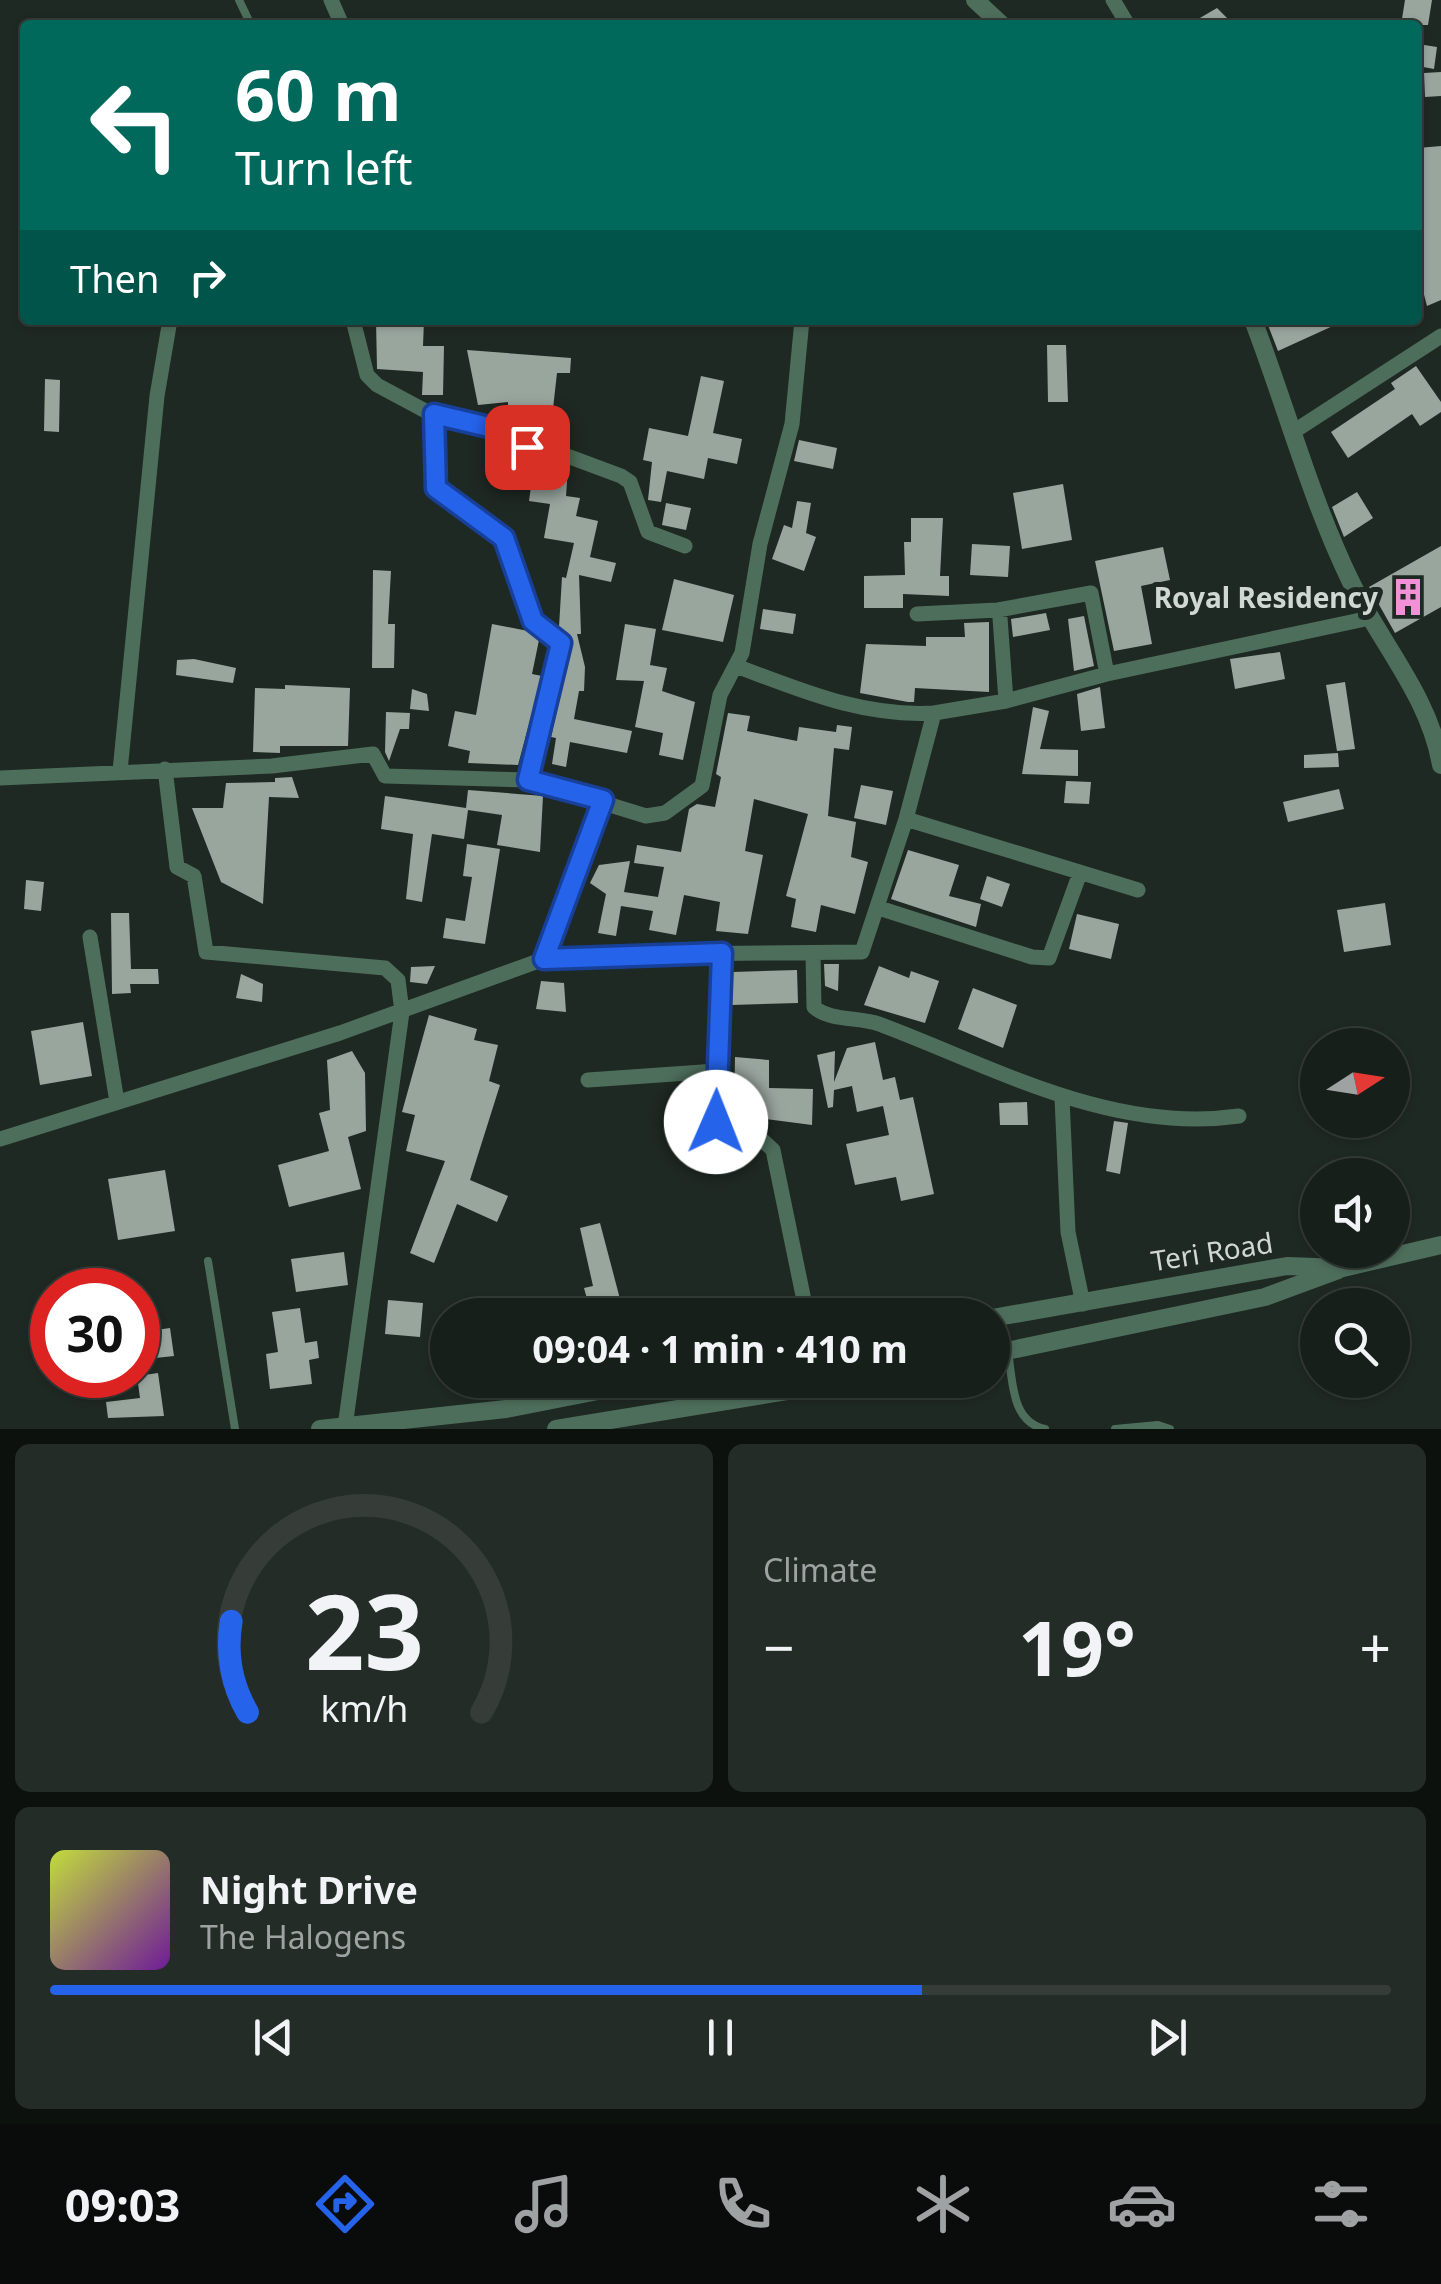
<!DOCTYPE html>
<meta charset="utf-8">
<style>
body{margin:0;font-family:"Noto Sans",sans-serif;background:#242c27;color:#f1f3f6;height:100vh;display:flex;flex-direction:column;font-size:38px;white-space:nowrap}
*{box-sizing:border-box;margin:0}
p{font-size:32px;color:#9ea2a2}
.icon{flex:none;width:55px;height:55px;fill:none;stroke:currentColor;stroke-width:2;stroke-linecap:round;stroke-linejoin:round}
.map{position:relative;height:1429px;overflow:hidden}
.panel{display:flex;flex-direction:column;gap:15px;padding:15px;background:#0d110e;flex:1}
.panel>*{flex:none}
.top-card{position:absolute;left:20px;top:20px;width:1402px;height:305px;border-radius:10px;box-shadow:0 2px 8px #0004,0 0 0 2px #363d39;background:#00695c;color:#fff;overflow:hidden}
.needle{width:65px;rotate:78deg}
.buttons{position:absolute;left:1300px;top:1028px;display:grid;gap:20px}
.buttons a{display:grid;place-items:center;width:110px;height:110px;border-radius:50%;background:#171f1a;box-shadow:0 2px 8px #0004,0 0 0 2px #363d39;font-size:50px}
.speed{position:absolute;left:30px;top:1268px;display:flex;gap:20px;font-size:50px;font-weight:700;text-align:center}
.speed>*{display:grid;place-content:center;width:130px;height:130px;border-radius:50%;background:#171f1a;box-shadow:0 2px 8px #0004,0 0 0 2px #363d39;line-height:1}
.speed .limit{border:15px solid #d22;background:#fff;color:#111}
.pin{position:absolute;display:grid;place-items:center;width:85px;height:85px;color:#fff;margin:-42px;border-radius:20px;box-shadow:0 5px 15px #0006}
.me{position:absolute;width:110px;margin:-55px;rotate:1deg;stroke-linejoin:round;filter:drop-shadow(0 0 8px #0008)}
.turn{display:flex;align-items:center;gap:35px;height:210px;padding:0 50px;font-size:45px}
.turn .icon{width:130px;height:130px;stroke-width:2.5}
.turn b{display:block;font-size:70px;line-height:85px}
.then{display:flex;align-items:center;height:95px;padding:0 50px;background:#0003;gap:20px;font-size:38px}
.big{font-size:75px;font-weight:700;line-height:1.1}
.panel .widget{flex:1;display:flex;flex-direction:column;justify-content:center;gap:15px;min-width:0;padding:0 35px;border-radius:15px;background:#242c27}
.panel .dial{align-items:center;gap:0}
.dial svg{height:260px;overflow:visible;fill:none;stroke:#363d39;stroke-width:7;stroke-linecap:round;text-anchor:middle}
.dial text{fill:#f1f3f6;stroke:none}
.song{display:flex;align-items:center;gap:30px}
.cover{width:120px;height:120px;border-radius:15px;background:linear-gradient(135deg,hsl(70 70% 55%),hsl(280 70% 35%))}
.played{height:10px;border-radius:5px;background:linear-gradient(90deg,#2563eb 65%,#363d39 65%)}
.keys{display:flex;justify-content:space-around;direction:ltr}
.heat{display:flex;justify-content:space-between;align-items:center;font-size:55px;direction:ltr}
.panel .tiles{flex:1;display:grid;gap:15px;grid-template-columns:1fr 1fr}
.widget:last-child{grid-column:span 2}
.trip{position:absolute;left:430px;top:1298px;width:580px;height:100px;border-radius:50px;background:#171f1a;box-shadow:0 2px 8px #0004,0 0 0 2px #363d39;font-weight:700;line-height:100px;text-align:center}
.dock{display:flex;height:160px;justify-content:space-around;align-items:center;background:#090c0a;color:#9ea2a2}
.dock .icon{width:70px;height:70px}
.dock .on{color:#2563eb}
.dock b{font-size:45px;color:#f1f3f6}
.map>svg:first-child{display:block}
.building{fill:#99a69e}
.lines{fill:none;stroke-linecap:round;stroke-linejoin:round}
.service{stroke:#4e6e5c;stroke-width:8}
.minor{stroke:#4e6e5c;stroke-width:15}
.tertiary{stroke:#4e6e5c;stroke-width:18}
.route-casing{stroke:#184099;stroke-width:25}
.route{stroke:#2563eb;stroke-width:18}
.labels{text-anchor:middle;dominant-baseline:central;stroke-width:10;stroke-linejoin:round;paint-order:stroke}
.poi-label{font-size:28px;font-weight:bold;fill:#d1d7d3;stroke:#1f2923;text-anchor:end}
.street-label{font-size:28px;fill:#d1d7d3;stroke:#1f2923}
</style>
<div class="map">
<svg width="1441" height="1429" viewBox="0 0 1441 1429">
<rect width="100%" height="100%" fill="#1f2923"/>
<path class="building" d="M1405,0H1432L1428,25H1401Z
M1217,8L1234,25H1188Z
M1418,44L1437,47L1434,69L1418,66Z
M1441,72V96L1425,97L1424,73Z
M1441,146V300L1427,306L1418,272V148Z
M376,320H424L423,346H444L443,395H422L423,372L377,369Z
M1266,320H1346L1278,351Z
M1047,345H1066L1068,402H1048Z
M467,350L571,358L570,373H557L549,444L534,437L531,425L508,423V402L478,405Z
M1416,366L1441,402V412L1420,426L1412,414L1348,458L1331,432L1395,389L1391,383Z
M701,376L724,381L713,433L742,439L737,464L708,458L704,479L667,471L661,502L648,500L652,462L643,460L649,428L688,436Z
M45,379L60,380L59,432L44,431Z
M799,440L837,448L833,469L794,461Z
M503,450L542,466L568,468L566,496L580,498L576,516L598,521L590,557L616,563L611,582L579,575L581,634H577L585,667L584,691H579L574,719L632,731L627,753L570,742L566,767L552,764L556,738L551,737L572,644L559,627L562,577L566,578L574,543L544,538L550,504L529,501L533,472L501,469Z
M1063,484L1072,540L1022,549L1013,493Z
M1357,492L1373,518L1344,537L1332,507Z
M797,501L811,503L806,533L816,537L804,571L772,559L784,525L792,528Z
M666,503L691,508L686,530L662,525Z
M911,518H943L940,576H949V596L903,594V608H864V576L905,575L904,542H911Z
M972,544L1010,546L1008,577L970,575Z
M1441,546V607L1395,633L1369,587Z
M1163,547L1170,580L1141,586L1152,644L1114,651L1095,561Z
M373,570L391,571L388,624H395L394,668H372Z
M674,579L734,595L723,642L662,630Z
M763,609L796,614L793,634L760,629Z
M1046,613L1050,630L1013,637L1011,619Z
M1084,616L1094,666L1074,671L1068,619Z
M989,622V692L915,688L914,702H908L860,693L866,644L926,646V637H965L964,623Z
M492,624L528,631L539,640L532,674L542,676L518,765L468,763L470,751L448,746L455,711L476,715Z
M625,624L656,629L650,665L667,668L662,691L695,702L683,760L659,755L663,733L635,727L644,681L616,680Z
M1280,652L1285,679L1235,689L1230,659Z
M194,659L236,668L233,683L176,675L177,660Z
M1345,682L1355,749L1337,751L1326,685Z
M285,685L350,688L348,746H280V753L253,752L255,688L285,689Z
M1100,687L1105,728L1081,731L1077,694Z
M412,689L427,694L429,711L410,709Z
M1033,707L1049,711L1040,749L1078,750V776L1022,774Z
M386,712L410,713L409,729H400L389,761L385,752Z
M728,713L750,716L747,731L797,741L799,727L836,732L837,725L852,727L849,750L834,748L828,816L856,822L851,857L868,862L855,914L821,905L816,932L791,927L796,899L786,896L808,814L754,799L745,851L763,855L748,934L716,931L720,902L684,895L676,935L649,930L653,911L621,906L616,936L598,933L606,894L590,883L599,865L630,861L624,892L658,897L664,867L634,863L637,845L681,852L689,809L697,804L715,807L721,777L716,774Z
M1338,753L1339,767L1304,768V755Z
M292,777L299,798L269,797L263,904L221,882L192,808H223L226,783L275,782V778Z
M1066,781L1091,782L1089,804L1064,803Z
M861,785L893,791L886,825L854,818Z
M1339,789L1344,809L1288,822L1283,802Z
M468,790L543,796L540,852L497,845L502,815L468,810L464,839L432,834L422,902L406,899L413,834L381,829L385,796L466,808Z
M467,844L500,849L485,944L443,938L446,918L465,921L472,877L463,876Z
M908,850L959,865L949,896L981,904L976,927L891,899Z
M987,876L1010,884L1002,907L980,899Z
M26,880L44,882L41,911L24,909Z
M1385,903L1391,945L1344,952L1337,910Z
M111,913H129L131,969H158L159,984H130L131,993L112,994Z
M1077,914L1119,924L1111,959L1069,949Z
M824,964H839L838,991L825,986Z
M435,966L427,984L410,982L411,967Z
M879,966L909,978L911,971L939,981L925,1023L864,1005Z
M797,970L798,1003L731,1005L733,972Z
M241,974L263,984L262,1002L236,998Z
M541,981L564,983L566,1012L536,1009Z
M973,988L1017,1005L1003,1048L958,1029Z
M429,1015L477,1029L474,1040L498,1045L489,1081L500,1085L470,1180L508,1196L497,1222L457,1204L434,1263L410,1253L445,1161L406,1151L415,1115L402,1112Z
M83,1022L92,1076L40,1085L31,1031Z
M875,1042L883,1080L895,1077L900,1100L913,1097L934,1194L901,1201L896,1177L855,1185L846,1144L889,1135L883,1106L857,1112L852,1086L834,1090L833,1107L828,1108L817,1055L835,1051L834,1082L847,1048Z
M352,1051L365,1073L366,1131L348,1137L361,1189L289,1207L278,1165L329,1151L319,1113L330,1110L327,1060Z
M735,1057L769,1060V1088L813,1089L812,1125L734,1115Z
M1027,1102L1028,1125H1000L999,1103Z
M1337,1120H1361L1363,1133L1339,1137Z
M1114,1121L1128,1123L1120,1174L1106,1171Z
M165,1170L175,1231L118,1240L108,1179Z
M600,1223L620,1299L589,1306L584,1288L593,1286L580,1228Z
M344,1252L348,1285L296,1292L291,1259Z
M388,1300L423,1303L420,1337L385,1334Z
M300,1308L305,1343L317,1341L319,1358L309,1360L312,1384L270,1389L266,1354L278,1352L272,1312Z
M170,1328L174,1356L146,1359L142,1332Z
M158,1373L164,1416L108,1418L106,1402L140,1398L137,1376Z"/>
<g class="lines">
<path class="service" d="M239,0L251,25
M208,1261L235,1429
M1008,1352C1013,1381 1011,1422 1045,1429
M1115,1429L1158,1425L1170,1429"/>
<path class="minor" d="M331,0L342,25
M1113,0L1128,25
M353,320L367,375L377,385L433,415L493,428L544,455L570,457L621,476L630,482L648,532L685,546
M433,415L436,488L504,538L533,621L561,643L529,780
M1293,432L1441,336
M917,614L998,610L1091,593L1107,674
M1000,618L1006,701
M736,666C803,691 862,717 934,713
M165,769L177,867L194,876L206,952L385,968L398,980L402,1012L345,1427
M120,771L157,396L170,320
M0,778L272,766L373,754L385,776L529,780L646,816L665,813L702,786L720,695L742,653L760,544L792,424L802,320
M906,819L1138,890
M879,908L1032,957L1049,958L1080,873
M90,937L117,1102
M722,953L716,1122L725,1135L760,1138L773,1150L807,1315
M813,953L814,1007C829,1021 860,1017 879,1024C994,1067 1111,1134 1239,1116
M544,959L603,800
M588,1080L717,1071
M1062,1098L1068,1232L1083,1304
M0,1139L340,1033L544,959L572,955L862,952L906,819L934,713L1006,701L1107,674L1370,618"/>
<path class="tertiary" d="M975,0L1002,25
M1253,320C1286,406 1310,497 1350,580C1380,643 1429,695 1441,765
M992,1318L1287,1266L1343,1268L1441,1245
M992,1354L1265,1297L1338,1270
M320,1429L506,1409L654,1380
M556,1429L854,1380"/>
</g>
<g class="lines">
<g class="route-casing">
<path id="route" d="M527,447L493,428L434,414L436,488L504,538L533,621L561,643L528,780L603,800L544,959L722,953L716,1122"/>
</g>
<use href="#route" class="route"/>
</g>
<defs>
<g id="building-bare" transform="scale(3)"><path d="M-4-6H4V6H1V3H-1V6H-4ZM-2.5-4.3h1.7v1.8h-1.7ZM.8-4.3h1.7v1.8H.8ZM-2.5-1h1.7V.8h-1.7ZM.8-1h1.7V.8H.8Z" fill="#f391d6" stroke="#1f2923" stroke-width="2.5" paint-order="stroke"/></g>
</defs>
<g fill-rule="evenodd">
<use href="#building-bare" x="1408" y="597"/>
</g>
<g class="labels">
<g class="poi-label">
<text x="1378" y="597">Royal Residency</text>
</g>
<g class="street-label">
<text transform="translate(1212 1251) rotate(-9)">Teri Road</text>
</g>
</g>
</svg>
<div class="buttons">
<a><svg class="needle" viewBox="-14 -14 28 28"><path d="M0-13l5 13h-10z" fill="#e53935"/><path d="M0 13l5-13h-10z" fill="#9ea2a2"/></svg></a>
<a><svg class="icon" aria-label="sound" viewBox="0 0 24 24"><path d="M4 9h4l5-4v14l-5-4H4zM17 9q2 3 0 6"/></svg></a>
<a><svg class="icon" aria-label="search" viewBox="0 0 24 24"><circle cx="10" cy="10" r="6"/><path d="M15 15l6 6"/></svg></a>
</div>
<div class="speed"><div class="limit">30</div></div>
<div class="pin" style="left:527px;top:447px;background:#d93025"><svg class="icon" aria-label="arrive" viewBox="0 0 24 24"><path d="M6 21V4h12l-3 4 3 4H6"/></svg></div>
<svg class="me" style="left:716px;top:1122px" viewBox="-20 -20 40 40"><circle r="19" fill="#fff"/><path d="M0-13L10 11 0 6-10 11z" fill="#2563eb"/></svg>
<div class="trip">09:04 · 1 min · 410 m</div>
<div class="top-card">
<div class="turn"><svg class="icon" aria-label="left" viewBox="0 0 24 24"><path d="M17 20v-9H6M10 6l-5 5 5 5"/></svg><div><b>60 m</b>Turn left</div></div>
<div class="then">Then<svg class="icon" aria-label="right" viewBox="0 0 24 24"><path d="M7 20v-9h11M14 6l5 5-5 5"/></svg></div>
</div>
</div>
<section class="panel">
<div class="tiles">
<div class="widget dial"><svg viewBox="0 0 100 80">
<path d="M14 69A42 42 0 1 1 86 69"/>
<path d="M14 69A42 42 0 0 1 9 41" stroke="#2563eb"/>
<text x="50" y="56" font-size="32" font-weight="700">23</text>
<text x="50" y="72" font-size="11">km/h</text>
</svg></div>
<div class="widget"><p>Climate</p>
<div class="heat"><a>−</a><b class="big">19°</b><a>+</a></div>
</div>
<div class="widget">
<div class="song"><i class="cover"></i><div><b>Night Drive</b><p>The Halogens</p></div></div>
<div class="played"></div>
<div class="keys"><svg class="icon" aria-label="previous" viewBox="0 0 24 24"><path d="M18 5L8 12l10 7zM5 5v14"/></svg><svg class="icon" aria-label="pause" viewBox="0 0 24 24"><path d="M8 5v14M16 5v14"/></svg><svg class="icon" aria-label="next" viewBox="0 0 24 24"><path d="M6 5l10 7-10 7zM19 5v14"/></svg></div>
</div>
</div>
</section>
<nav class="dock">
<b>09:03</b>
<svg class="icon on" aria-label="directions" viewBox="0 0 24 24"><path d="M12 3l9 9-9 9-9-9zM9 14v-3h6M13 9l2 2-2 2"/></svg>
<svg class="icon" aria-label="music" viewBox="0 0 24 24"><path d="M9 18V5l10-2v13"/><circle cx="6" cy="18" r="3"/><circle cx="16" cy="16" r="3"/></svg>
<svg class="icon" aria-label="phone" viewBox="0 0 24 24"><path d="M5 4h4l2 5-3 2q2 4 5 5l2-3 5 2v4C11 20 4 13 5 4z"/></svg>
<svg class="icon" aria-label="climate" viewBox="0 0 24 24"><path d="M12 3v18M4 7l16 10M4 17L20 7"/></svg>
<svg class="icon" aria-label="car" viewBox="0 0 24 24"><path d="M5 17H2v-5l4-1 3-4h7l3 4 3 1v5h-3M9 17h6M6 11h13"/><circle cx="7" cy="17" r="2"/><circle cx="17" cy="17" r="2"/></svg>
<svg class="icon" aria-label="filters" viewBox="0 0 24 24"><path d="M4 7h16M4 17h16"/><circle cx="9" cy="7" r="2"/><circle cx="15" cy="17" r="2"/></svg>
</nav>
